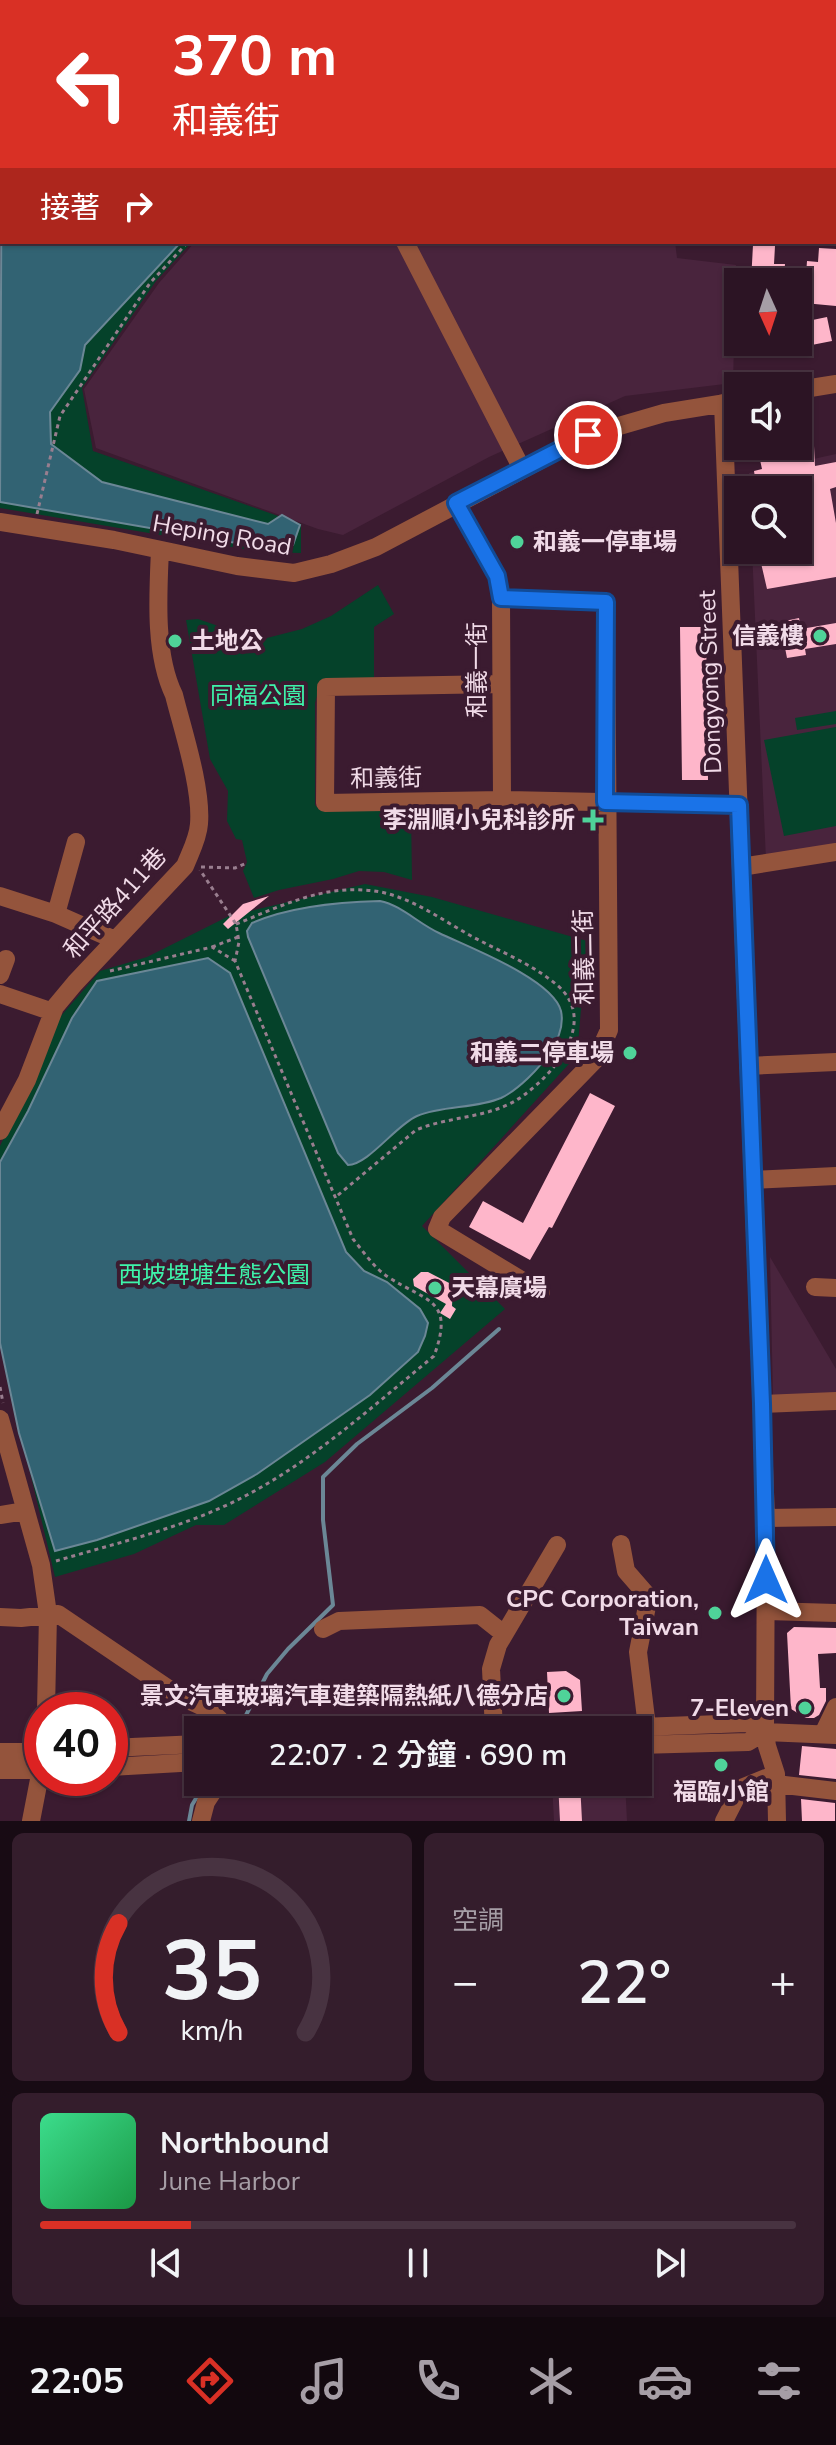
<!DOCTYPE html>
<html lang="zh-TW">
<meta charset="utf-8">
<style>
body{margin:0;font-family:"Nunito Sans","Noto Sans TC",sans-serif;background:#341d2c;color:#f1f3f6;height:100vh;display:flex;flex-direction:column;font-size:30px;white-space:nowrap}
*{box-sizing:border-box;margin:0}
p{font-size:26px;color:#a69ea6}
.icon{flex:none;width:44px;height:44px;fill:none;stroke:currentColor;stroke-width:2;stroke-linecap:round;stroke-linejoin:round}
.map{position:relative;height:1821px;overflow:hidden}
.drawer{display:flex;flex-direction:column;gap:12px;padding:12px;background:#180b14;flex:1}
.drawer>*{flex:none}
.guide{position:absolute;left:0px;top:0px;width:836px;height:244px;box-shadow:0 2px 6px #0004,0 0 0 2px #483341;background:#d93025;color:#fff;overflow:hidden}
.needle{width:52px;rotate:177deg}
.tools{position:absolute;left:724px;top:268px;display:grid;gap:16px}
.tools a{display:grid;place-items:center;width:88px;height:88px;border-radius:0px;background:#2c1424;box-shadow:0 2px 6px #0004,0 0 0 2px #483341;font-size:40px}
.speed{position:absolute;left:24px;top:1692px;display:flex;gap:16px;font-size:40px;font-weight:700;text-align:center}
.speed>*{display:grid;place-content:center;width:104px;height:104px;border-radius:50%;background:#2c1424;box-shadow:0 2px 6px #0004,0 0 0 2px #483341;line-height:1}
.speed .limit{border:12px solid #d22;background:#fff;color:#111}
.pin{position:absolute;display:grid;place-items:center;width:68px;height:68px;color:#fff;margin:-34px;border:4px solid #fff;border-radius:50%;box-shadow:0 2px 8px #0007}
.me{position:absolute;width:88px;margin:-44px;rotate:0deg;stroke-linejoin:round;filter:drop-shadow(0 0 6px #0008)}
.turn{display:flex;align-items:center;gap:28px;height:168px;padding:0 40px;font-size:36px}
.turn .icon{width:104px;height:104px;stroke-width:2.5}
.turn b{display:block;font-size:56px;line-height:68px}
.then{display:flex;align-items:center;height:76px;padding:0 40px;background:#0003;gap:16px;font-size:30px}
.big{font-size:60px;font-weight:600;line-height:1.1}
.drawer .tile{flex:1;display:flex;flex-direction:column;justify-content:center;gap:12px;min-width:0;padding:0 28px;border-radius:12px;background:#341d2c}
.drawer .dial{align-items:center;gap:0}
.dial svg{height:208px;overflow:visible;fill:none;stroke:#483341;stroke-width:7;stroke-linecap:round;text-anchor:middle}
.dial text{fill:#f1f3f6;stroke:none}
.song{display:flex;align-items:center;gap:24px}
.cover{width:96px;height:96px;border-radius:12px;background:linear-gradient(135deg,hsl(150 70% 55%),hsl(140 70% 35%))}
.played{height:8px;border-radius:4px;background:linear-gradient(90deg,#d93025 20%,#483341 20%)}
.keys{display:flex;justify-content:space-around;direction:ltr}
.heat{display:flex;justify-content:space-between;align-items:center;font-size:44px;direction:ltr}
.drawer .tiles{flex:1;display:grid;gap:12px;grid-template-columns:1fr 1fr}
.tile:last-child{grid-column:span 2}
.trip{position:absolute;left:184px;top:1716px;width:468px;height:80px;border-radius:0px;background:#2c1424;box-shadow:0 2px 6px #0004,0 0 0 2px #483341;font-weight:600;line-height:80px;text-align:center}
.menu{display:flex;height:128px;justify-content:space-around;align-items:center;background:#12080e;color:#a69ea6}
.menu .icon{width:56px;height:56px}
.menu .selected{color:#d93025}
.menu b{font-size:36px;color:#f1f3f6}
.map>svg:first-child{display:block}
.built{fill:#49243d}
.green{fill:#05422a}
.water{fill:#326373;stroke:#6b8796;stroke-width:2}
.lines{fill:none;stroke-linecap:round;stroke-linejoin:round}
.stream{stroke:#6b8796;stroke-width:4}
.building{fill:#feb6ca}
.path{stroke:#997e8f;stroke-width:3;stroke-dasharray:4 4;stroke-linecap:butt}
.minor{stroke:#94543c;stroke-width:18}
.route-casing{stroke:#114b97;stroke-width:20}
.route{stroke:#1a73e8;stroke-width:14}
.poi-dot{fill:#4fd399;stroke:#3b1b30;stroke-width:3}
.labels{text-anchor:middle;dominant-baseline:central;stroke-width:8;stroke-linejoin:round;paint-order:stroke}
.street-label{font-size:24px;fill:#f1dbe8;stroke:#3b1b30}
.poi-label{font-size:24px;font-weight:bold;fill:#f1dbe8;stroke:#3b1b30;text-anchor:end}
.park-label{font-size:24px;fill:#3ef3aa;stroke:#3b1b30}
</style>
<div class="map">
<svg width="836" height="1821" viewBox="0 0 836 1821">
<rect width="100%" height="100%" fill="#3b1b30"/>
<path class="built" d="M195,242H675L677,258L736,265L733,383L625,396L489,457L343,535L318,529L96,448L84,389L159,283Z
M836,454V847L766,860L752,550H798V490H750L749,473Z
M770,1257L836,1369V1395L773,1398Z
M552,1782H625L627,1821H554Z"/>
<path class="green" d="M2,54V242H192L156,281L82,388L93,451L301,524V553L262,552L0,508Z
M378,585L394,614L374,627V679L320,684L315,703V805L320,810L330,811H411L412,880L384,872L359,871L333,879L279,890L254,898L243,871L247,862L242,840L236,839L227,821L228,791L210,759L186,620L198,619L259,640L302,629L331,616Z
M836,711V724L797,730L795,718Z
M836,727V826L784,836L764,740Z
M365,884L432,897L587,941L577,1055L422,1226L505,1309L325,1462L224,1525H196L134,1554L55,1577L0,1345V1146L60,1017L100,971L147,957L229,916Z"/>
<path class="water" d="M2,87V242H181L85,345L80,370L50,412L51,444L102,482L268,524L282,515L300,525L293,545L242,544L0,502Z
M380,901C401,905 419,924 439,933C468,947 553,979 561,1011C564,1025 558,1040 550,1052C540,1068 518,1090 501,1098C475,1109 443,1105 417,1116C396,1125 368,1165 348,1165L338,1153L248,937L247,931L252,923C291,906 338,902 380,901Z
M208,958L230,973L346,1252L364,1271L387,1282L420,1309L428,1323L425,1336L418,1352L370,1395L257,1474L209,1501L97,1540L55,1551L19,1433L0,1343V1162L28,1111L72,1018L97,981Z"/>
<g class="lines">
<path class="stream" d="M240,1727L267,1674L288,1649L333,1605L323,1520V1477L357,1444L432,1388L499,1329
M189,1821L192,1805L204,1785"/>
</g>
<path class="building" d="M753,245L775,246L774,264H785L784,276L773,275L772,282H751Z
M819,248L836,249V306L804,303L807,261L818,262Z
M827,317L832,341L751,357L748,342H798V323Z
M757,446H814L815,466L836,462V487L830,489L836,523V577L767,589L758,550H798V490H757L754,471L762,469Z
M799,618L801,629L836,623V644L805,649L806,655L787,658L780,622Z
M680,627H706L708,780H682Z
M269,896L228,929L223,924L243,904Z
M590,1093L615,1106L552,1228L549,1227L530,1260L469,1227L483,1201L523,1223Z
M421,1272H428L453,1285L452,1306L456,1309L450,1319L440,1313L446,1304L414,1286L413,1279Z
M794,1627L836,1628V1653L818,1654L820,1688H826V1701L819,1715L814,1718H806L791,1709L787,1633Z
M566,1671L580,1680L582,1711L549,1713L547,1672Z
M802,1746L836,1749V1779L799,1775Z
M558,1782H580L582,1821H560Z
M801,1799L835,1803V1821H802Z"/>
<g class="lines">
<path class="path" d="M91,2L93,0
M141,2L142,0
M0,79L2,78
M37,514L60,416L150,283L188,242
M201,867L235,868L247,863
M236,924C277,908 317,887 363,890C404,891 438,918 473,937C501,952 532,964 557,985C598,1020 557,1071 524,1095C492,1119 452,1115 416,1130L337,1196
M212,947L238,937
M110,971L212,947L235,961
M570,1046L586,1048
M0,1387L3,1403
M56,1561C120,1542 187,1527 247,1495C315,1459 374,1405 434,1356C455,1299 427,1302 388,1277C374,1268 363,1251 353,1239L235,961L239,942L236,924L200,870"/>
<path class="minor" d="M560,0V2
M405,242L522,469
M798,390L836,384
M723,403L766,1518L765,1732L767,1746L776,1774L777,1821
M456,503L497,576L501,598L502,800
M0,522L114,540L237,566L294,573L331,564L376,547L588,435L664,413L738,401
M501,598L606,602L609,1030L596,1059L442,1217L437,1229L541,1292
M501,684L326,687L325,803L502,800L739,805
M741,867L836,852
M0,896L56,914L115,940
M56,914L76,842
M0,975L6,959
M0,994L53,1012
M748,1066L836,1062
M0,1131L27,1080L55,1007L75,983L185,866C190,853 198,839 199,824C202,788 183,731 174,695C154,654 158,594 160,550
M753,1180L836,1176
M815,1287L836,1288
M762,1404L836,1401
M0,1419L41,1565L48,1614L46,1710
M0,1515L25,1511
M766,1518L836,1517
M621,1544L626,1571L646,1594L648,1601L638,1652L647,1727
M767,1611L836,1613
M0,1617L21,1618L58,1614L182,1698C201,1705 218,1712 226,1730
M323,1629L339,1621L480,1615L504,1634
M494,1730L491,1669L498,1645L557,1545
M560,1730L747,1723L765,1732L836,1735
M823,1734L836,1707
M638,1745L748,1742L765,1732
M110,1748L198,1744
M0,1752H42
M110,1767L198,1762
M0,1770H42
M776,1784L836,1791
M31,1821L42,1764
M201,1821L206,1802L219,1782
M724,1821L741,1788L776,1774"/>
</g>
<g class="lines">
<g class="route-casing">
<path id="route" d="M588,435L456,503L497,576L501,598L606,602L605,802L739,805L762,1404L766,1580"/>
</g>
<use href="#route" class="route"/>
</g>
<g class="poi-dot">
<circle cx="517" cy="542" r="8"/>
<circle cx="820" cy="636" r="8"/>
<circle cx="175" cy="641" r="8"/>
<path d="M589 808h8v8h8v8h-8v8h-8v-8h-8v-8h8z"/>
<circle cx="630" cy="1053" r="8"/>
<circle cx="435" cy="1288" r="8"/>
<circle cx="715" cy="1613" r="8"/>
<circle cx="564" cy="1696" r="8"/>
<circle cx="805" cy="1708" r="8"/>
<circle cx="721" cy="1765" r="8"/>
</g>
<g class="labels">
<g class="street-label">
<text transform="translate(222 535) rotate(10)">Heping Road</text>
<text transform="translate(477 670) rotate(-90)">和義一街</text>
<text transform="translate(710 682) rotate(-92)">Dongyong Street</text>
<text transform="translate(386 778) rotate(-1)">和義街</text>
<text transform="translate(115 903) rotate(-48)">和平路411巷</text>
<text transform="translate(584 957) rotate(-91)">和義二街</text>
</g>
<g class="poi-label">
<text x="533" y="542" text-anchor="start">和義一停車場</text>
<text x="804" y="636">信義樓</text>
<text x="191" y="641" text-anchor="start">土地公</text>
<text x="575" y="820">李淵順小兒科診所</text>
<text x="614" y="1053">和義二停車場</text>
<text x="451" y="1288" text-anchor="start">天幕廣場</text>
<text x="699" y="1599">CPC Corporation,<tspan x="699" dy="28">Taiwan</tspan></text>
<text x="548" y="1696">景文汽車玻璃汽車建築隔熱紙八德分店</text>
<text x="789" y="1708">7-Eleven</text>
<text x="721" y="1792" text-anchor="middle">福臨小館</text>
</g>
<g class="park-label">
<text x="258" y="696">同福公園</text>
<text x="214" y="1275">西坡埤塘生態公園</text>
</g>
</g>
</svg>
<div class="tools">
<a><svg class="needle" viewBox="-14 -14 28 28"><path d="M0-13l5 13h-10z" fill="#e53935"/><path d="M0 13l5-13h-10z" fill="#a69ea6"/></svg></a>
<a><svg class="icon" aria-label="sound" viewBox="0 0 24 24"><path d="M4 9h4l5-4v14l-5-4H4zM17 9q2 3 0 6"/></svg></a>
<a><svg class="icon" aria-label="search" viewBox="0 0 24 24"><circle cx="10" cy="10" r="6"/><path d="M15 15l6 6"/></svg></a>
</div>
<div class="speed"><div class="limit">40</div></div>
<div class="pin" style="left:588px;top:435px;background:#d93025"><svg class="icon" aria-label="arrive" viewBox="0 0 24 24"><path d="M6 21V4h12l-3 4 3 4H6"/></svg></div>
<svg class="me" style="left:766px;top:1580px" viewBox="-20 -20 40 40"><path d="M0-17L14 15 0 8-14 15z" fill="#1a73e8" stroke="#fff" stroke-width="4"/></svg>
<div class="trip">22:07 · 2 分鐘 · 690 m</div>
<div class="guide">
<div class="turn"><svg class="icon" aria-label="left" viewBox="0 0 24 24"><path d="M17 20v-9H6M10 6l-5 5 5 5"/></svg><div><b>370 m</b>和義街</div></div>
<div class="then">接著<svg class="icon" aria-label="right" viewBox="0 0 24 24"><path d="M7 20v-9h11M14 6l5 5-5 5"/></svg></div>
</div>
</div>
<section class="drawer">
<div class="tiles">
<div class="tile dial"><svg viewBox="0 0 100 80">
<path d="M14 69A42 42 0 1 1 86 69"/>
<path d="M14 69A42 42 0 0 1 14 27" stroke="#d93025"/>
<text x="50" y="56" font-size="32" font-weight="700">35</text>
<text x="50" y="72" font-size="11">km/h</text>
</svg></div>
<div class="tile"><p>空調</p>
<div class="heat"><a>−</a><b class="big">22°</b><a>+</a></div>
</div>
<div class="tile">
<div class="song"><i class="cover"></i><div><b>Northbound</b><p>June Harbor</p></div></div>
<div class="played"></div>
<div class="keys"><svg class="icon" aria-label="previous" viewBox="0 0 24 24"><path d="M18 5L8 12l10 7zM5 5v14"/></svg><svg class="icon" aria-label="pause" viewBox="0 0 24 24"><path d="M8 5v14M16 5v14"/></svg><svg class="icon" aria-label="next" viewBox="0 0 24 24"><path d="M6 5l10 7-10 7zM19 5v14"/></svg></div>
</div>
</div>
</section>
<nav class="menu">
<b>22:05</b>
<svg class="icon selected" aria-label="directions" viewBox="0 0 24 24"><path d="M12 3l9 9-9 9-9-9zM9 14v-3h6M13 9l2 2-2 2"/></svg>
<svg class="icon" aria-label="music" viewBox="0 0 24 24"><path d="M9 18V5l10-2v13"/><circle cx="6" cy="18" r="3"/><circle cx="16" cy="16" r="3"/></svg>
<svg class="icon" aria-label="phone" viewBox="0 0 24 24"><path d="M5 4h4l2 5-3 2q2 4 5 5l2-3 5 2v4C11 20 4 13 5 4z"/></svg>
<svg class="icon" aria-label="climate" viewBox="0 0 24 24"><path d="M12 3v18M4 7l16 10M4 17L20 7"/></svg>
<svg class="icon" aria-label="car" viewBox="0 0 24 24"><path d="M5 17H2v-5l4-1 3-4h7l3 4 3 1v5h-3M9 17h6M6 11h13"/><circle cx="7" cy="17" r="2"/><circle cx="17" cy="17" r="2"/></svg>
<svg class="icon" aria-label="filters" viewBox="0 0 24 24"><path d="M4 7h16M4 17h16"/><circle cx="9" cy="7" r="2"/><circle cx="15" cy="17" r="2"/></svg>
</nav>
